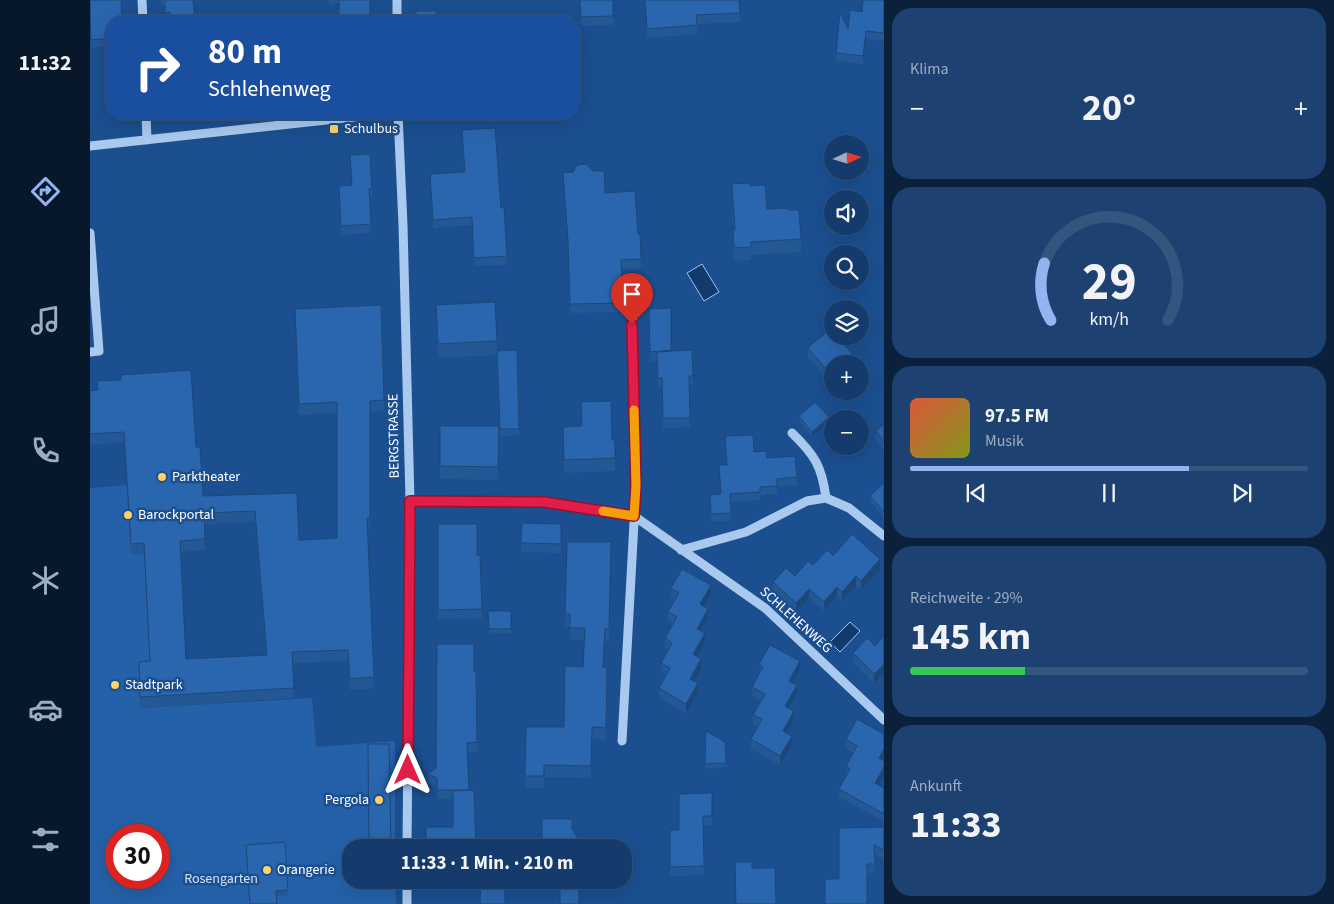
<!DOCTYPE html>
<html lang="de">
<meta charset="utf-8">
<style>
body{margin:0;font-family:"Source Sans 3",sans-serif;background:#1d4271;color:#f1f3f6;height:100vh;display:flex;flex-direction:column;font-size:19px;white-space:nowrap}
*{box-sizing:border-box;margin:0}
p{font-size:16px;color:#9dadc1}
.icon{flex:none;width:28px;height:28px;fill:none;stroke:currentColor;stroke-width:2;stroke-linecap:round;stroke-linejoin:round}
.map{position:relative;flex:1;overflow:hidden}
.drawer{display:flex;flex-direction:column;gap:8px;padding:8px;background:#0b203b;width:450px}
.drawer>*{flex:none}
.banner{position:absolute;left:15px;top:15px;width:475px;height:105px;border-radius:20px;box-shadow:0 5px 20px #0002,0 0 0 1px #33557e;background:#1a4fa0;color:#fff;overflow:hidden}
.needle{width:32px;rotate:86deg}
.buttons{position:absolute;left:734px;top:135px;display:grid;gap:10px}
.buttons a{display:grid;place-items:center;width:45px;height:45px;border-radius:50%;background:#143b6b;box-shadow:0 5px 20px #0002,0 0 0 1px #33557e;font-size:25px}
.speed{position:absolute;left:15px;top:824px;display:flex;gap:10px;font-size:25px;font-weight:700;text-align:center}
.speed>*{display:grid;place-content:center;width:65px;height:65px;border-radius:50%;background:#143b6b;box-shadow:0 5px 20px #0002,0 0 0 1px #33557e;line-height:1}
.speed .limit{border:8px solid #d22;background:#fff;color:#111}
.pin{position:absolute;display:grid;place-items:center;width:42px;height:42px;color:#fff;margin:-51px -21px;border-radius:50% 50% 50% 0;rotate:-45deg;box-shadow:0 0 5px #0007}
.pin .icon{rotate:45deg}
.me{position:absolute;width:55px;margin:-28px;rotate:0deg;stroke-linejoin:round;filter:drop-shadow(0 0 4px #0008)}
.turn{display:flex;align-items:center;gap:18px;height:105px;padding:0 20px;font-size:22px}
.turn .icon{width:65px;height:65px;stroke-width:2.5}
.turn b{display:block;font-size:35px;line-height:42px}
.big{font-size:38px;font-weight:700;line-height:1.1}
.drawer .card{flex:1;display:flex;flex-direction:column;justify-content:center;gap:8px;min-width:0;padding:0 18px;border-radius:20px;background:#1d4271}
.drawer .dial{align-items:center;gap:0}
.dial svg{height:130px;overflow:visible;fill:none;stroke:#33557e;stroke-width:7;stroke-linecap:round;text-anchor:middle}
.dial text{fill:#f1f3f6;stroke:none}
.song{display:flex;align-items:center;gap:15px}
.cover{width:60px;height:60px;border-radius:8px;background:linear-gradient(135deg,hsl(10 70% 55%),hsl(70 70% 35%))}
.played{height:5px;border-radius:2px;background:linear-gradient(90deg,#95b2f1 70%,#33557e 70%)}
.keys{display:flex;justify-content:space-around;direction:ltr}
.heat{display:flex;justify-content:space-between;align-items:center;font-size:28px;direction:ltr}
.charge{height:8px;border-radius:4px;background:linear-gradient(90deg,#34c759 29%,#33557e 0)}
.trip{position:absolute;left:252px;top:839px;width:290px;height:50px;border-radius:20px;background:#143b6b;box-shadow:0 5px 20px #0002,0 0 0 1px #33557e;font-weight:700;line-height:50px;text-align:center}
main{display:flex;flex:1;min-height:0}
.dock{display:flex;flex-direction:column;width:90px;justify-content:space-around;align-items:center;background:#08182b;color:#9dadc1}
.dock .icon{width:35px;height:35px}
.dock .selected{color:#95b2f1}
.dock b{font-size:22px;color:#f1f3f6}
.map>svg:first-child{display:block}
.green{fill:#2461a8;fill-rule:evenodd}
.water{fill:#123a6d;stroke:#9cc4f0}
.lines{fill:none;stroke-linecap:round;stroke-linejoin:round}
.minor{stroke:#a9c9ee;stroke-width:9}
.wall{fill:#245895;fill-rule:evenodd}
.shaded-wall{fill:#1d4779}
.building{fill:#2a66ad;stroke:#1d4779;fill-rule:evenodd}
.route-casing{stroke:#92132f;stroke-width:12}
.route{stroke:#e11d48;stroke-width:9}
.slow{stroke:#f59e0b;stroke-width:9}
.poi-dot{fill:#ffd166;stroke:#1b4f8f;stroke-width:2}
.labels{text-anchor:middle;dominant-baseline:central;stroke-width:5;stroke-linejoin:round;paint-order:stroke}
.poi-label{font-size:14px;fill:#fff;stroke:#1b4f8f;text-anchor:start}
.street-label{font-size:14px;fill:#fff;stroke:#1b4f8f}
.park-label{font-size:14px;fill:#cfe3fa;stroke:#1b4f8f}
</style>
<main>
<nav class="dock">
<b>11:32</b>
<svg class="icon selected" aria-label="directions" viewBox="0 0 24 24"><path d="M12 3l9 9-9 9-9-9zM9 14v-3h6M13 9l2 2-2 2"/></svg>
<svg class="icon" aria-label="music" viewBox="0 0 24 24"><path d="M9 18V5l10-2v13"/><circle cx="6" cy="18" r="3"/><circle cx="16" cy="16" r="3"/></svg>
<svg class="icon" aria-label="phone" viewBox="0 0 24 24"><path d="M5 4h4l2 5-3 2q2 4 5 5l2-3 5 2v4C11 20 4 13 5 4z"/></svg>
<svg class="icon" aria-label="climate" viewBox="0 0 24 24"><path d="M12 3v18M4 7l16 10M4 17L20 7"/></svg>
<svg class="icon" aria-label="car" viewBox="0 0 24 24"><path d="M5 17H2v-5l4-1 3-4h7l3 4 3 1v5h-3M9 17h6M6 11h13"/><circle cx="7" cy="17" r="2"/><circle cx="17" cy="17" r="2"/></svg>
<svg class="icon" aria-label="filters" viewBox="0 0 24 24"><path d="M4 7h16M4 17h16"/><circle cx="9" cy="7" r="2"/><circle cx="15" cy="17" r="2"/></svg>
</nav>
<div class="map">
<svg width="794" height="904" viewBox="0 0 794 904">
<rect width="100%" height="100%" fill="#1b4f8f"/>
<path class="green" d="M37,485L54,554L60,662L51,708L222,698L226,747L305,741V847L261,848V880H305L306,904H0V488ZM26,835H69V878H26Z"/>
<path class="water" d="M612,264L629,292L614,301L597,273Z
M760,622L770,631L750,652L740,642Z"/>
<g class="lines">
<path class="minor" d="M52,0L53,21
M307,0V21
M56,114L57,140
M308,114L313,225L320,501L317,848
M0,146L291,114
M0,233L9,351L0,352
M702,433C725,455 732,467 736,498
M320,501L454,502L544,516L675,608L794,720
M591,550L656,532L717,501L736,498L759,508L794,536
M532,741L546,486L542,306
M317,904V880"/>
</g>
<path class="wall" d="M0,0L21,21V46L1,48Z
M71,0H103L105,21H75V8L71,3Z
M239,0H280L239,4Z
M490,0L523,16V25L491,26Z
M555,0H649L650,22L607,24V34L557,38Z
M794,0V41L776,39L773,64L746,61V53L758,29Z
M372,130L411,208L417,256V265L384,266L382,225L343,228L340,174L374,172Z
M260,155L282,188V197L279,198L281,233L251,235L249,186L262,185Z
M473,173L548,234L551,259V268L532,269L533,312L480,313L478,249Z
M642,184L660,186L677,209L711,239V252L661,255V260L644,261L643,243V230H644L642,197Z
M346,305L407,341V355L348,358Z
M205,309L294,400V411L280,412V529H277L284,688L260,690L258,661L203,663L204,698L50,708L49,662L60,661L54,554L41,555L34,442L0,445V391L7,390V381L106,447L113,496L207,493L209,540L247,538V413L209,415ZM165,522L176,655L96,659L90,552L115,550L114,524Z
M559,309L581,351L602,350L603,385H599L600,427L573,428L572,387H568L567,361H560Z
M740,329L742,332V336H747L775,369V378L770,383V364H742V385L718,357V348Z
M427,350L429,435L410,436L407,351Z
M748,391H760L753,397Z
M491,402L522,440H525V471L474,473L473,427L491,426Z
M709,416L739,422L722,436L709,421Z
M794,424V450L786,440V431Z
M350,426H409L408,480L350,479Z
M635,436L677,458L707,477V485L687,487V494L670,495V500L641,502V521L621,522L620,495L630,494L629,465H636Z
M794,483V517L780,501V496Z
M348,524L387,555H390L392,618L348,619Z
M471,524V553L431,552V543Z
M521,542L519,641H515L514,667L517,680L516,740L502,739L501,778L454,777V788H435L436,727H474L493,667L494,640H480V626H475V614Z
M743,556L790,569L771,590L766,585L752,601L747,596L734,611L719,598L706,612L683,591V582L705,576L723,565Z
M581,588L621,594L614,606L618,618L611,631L615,642L607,657L611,668L604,681L608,692L596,713L569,697V688L576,675L571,672V663L579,650L575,647V638L583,624L578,621V612L585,599L581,597Z
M398,611H421V633L399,634Z
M794,636V673L784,683L763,662V653L785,646Z
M669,664L710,670L703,683L707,694L699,708L704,720L697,733L702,745L690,765L661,749V739L668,726L663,724V715L671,701L662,696V687L670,673Z
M384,672H386L387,751L378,752L363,827V799H347V788L338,783V774L346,768Z
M616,731L635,742L636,767L615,769Z
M756,739L794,761V776L789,785L794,788V822L749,797V789L757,775L756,766L764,753L756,748Z
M622,793V825L613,826L614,875L580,876V830H589Z
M794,827V859L784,854L785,873H777L749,879Z
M156,850L198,890V895L187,896Z"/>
<path class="shaded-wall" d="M776,31V39L773,64V56Z
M775,369V378L770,383V374Z
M753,391H760L753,397Z
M739,417V422L722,436V432Z
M790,559V569L771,590V581Z
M766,576V585L752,601V592Z
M621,585V594L610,613V604Z
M747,587V596L734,611V602Z
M719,589V598L706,612V603Z
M618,609V618L607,638V629Z
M515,629V641L513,679V667Z
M615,633V642L603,663V654Z
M611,659V668L600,688V679Z
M710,661V670L699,690V681Z
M794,664V673L784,683V674Z
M608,683V692L596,713V704Z
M707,685V694L695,715V706Z
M704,711V720L693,740V731Z
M702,736V745L690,765V756Z
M794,749V758L789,767V758Z
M794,767V776L785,792V783Z
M488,838V847L487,848H482Z"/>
<path class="building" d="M0,0H31L32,21H21V38L1,40Z
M75,0H103L105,21H81L80,12L75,13Z
M249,0H280V21H249Z
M490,0H523V16L491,17Z
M555,0H649L650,13L606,15L607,25L557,29Z
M773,0H794V33L776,31L773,56L746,53L750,12L758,29L760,10L772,12Z
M326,11H346L347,21H326Z
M405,128L411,208L414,207L417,256L384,258L382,217L343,220L340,174L375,172L372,130Z
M280,154L282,188L279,189L281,224L251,226L249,186L262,185L260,155Z
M497,164L503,171H514L515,193L545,191L548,234H550L551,259L531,260L533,303L480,304L478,240L473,173L483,172L487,165Z
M660,183V186L675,185L677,209L695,208L699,210H709L711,239L661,242V247L644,248L643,230H645L642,184Z
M405,302L407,341L348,344L346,305Z
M291,305L294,400L280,401V518H277L284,677L260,679L258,650L202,652L204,688L50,697L49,662L60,661L54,543L41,544L34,432L0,434V391L8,390L7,381L31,380V375L101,370L106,447H110L113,496L207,493L209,540L247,538V402L209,404L205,309ZM165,511L177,655L96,659L90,541L115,539L114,513Z
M581,308V350L560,352L559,309Z
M740,329L742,332V336H747L775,369L770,374V364H742V376L718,348Z
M427,350L429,429H410L407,351Z
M602,350L603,376H599L600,418H573L572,378H568L567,352Z
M521,401L522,440H525V458L474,460L473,427L492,426L491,402Z
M725,402L739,417L722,432L709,416Z
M794,424V441L786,431Z
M350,426H409L408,467L350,466Z
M663,435L664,452L676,451L677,458L705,456L707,477L687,479V486L670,487V492L640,494L641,513L621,514L620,495L631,494L629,465H637L635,436Z
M794,483V512L780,496Z
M432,523L471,524V544L431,543Z
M348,524H387V555H390L392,609L348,610Z
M762,534L790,559L771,581L766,576L752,592L747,587L734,602L719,589L706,603L683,582L696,568L705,576L718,561L723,565L737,550L743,556Z
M477,542H521L519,629H515L513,667L517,668L516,728L502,727L501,766L454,765V776H435L436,727H474L475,666L493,667L495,628H480V614H475Z
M592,569L621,585L610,604L618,609L607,629L615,633L603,654L611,659L600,679L608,683L596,704L569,688L580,668L571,663L582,643L575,638L587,617L578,612L589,593L581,588Z
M398,611H421V629H399Z
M794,636V664L784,674L763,653L777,638L785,646Z
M347,644H384V672H386L387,742L377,743L379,790H347V778L338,774L346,768Z
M680,645L710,661L699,681L707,685L695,706L704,711L693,731L702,736L690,756L661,739L672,719L663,715L675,694L662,687L673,667L669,664Z
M767,719L794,734V749L789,758L794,761V767L785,783L794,788V814L749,789L760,769L756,766L767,746L756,739Z
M616,731L635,742L636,763L615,764Z
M278,744H299L301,848H279Z
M384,790L386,848H336V827H363V791Z
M622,793V816H613L614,866L580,867V830H589V794Z
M452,819H482V829L488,838L482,848H452Z
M794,827V850L784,845L785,864H777V904H735V879H749V828Z
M195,842L198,890L186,891L187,904H160L156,845Z
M645,862H662V868H685L686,904H646Z
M391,880H415V904H390Z
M470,880H489V904H470Z"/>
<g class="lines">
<g class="route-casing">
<path id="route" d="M318,770L320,501L454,502L544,516L546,486L542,324"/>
</g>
<use href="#route" class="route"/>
<path class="slow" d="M513,511L544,516L546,486L544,410"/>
</g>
<g class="poi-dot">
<rect x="239" y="124" width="10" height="10" rx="2.5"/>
<circle cx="72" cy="477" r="5"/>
<circle cx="38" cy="515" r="5"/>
<circle cx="25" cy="685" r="5"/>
<circle cx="289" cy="800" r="5"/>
<circle cx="177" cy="870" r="5"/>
</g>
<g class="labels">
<g class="poi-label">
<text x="254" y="129">Schulbus</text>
<text x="82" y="477">Parktheater</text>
<text x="48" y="515">Barockportal</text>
<text x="35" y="685">Stadtpark</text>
<text x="279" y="800" text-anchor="end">Pergola</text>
<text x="187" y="870">Orangerie</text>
</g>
<g class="street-label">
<text transform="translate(304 436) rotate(-91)">BERGSTRASSE</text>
<text transform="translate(706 620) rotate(42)">SCHLEHENWEG</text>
</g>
<g class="park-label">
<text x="131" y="879">Rosengarten</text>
</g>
</g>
</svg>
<div class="buttons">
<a><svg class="needle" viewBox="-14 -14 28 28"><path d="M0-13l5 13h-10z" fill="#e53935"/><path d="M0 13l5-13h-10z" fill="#9dadc1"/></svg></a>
<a><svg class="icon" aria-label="sound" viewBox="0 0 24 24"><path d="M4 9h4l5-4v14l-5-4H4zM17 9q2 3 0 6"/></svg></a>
<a><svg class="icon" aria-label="search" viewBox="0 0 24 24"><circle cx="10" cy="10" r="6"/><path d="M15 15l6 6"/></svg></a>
<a><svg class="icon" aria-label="layers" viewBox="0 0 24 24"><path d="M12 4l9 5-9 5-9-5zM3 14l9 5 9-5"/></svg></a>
<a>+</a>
<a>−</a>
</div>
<div class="speed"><div class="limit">30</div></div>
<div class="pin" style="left:542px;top:324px;background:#d93025"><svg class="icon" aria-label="arrive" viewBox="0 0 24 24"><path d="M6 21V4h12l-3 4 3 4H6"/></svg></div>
<svg class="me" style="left:318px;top:770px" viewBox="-20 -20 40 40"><path d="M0-17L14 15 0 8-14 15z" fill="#e11d48" stroke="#fff" stroke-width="4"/></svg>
<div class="trip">11:33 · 1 Min. · 210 m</div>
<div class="banner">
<div class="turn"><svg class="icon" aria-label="right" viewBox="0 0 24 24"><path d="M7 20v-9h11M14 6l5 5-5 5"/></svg><div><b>80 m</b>Schlehenweg</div></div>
</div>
</div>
<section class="drawer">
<div class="card"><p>Klima</p>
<div class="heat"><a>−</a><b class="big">20°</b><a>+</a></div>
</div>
<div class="card dial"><svg viewBox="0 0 100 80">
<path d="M14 69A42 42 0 1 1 86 69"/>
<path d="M14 69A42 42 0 0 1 10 34" stroke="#95b2f1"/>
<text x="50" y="56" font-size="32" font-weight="700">29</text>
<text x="50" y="72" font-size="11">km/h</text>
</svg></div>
<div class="card">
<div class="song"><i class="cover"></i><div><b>97.5 FM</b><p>Musik</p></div></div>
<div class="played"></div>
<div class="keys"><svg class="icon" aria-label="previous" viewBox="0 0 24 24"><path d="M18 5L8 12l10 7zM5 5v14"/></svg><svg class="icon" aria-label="pause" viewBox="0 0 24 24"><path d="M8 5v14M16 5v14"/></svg><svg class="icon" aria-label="next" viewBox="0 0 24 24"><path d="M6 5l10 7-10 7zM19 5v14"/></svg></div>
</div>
<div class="card"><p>Reichweite · 29%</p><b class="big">145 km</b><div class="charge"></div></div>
<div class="card"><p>Ankunft</p><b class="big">11:33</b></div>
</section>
</main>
